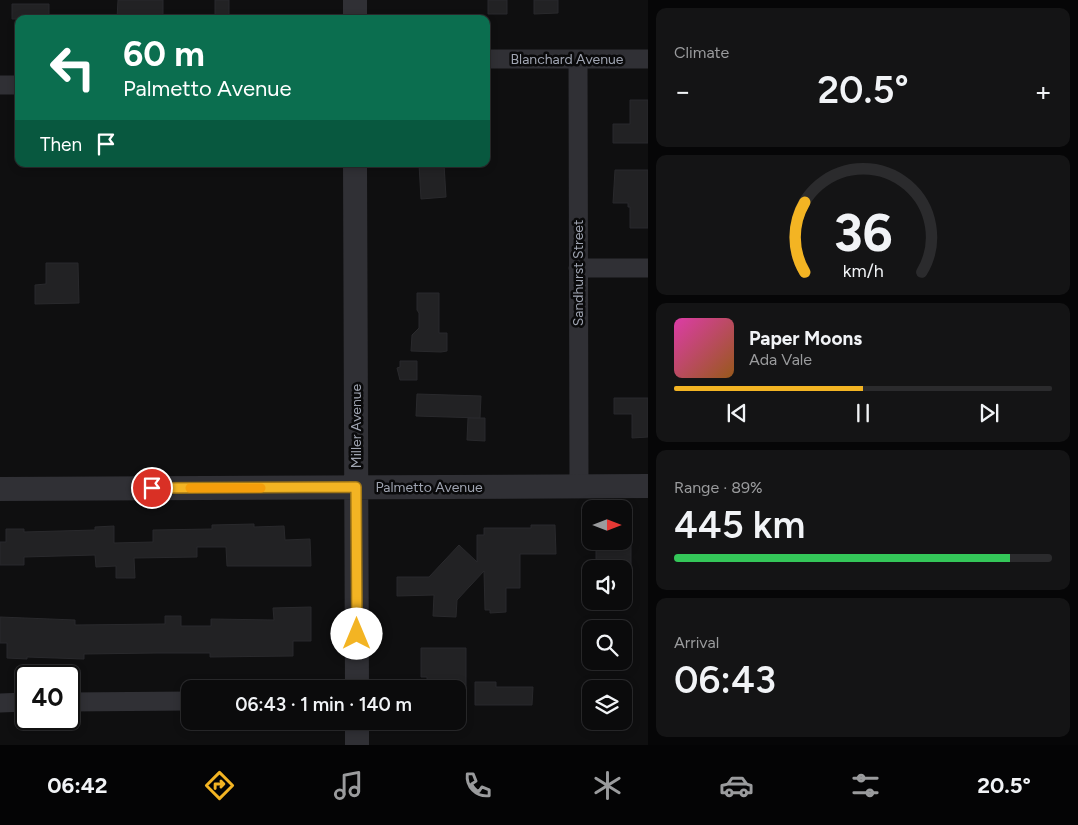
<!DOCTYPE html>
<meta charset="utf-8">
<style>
body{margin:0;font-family:Figtree,sans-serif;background:#141415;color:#f1f3f6;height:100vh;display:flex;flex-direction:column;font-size:19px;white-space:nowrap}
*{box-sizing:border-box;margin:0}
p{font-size:16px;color:#9a9b9d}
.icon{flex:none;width:28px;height:28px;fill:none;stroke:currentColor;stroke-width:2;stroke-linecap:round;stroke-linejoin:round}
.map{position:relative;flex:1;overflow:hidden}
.panel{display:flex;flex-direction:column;gap:8px;padding:8px;background:#060607;width:430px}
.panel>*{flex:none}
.top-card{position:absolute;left:15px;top:15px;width:475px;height:152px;border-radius:10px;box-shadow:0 2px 8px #0003,0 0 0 1px #2b2b2d;background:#0b6e4f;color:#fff;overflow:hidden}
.needle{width:32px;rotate:90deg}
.buttons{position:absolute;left:582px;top:500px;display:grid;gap:10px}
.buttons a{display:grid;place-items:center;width:50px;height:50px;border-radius:10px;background:#0b0b0c;box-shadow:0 2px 8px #0003,0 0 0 1px #2b2b2d;font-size:25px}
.speed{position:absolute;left:15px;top:665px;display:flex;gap:10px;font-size:25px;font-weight:700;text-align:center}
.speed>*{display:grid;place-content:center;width:65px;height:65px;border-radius:50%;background:#0b0b0c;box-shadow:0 2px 8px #0003,0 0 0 1px #2b2b2d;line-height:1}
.speed .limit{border:2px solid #111;border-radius:8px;background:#fff;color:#111}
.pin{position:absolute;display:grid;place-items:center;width:42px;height:42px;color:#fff;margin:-21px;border:2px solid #fff;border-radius:50%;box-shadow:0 1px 5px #0007}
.me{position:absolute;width:55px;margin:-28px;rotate:0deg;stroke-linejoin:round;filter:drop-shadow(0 0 4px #0008)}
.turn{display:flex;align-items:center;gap:18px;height:105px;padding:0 25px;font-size:22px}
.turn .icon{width:65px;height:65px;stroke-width:2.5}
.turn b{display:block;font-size:35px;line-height:42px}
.then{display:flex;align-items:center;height:48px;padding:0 25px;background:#0003;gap:10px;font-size:19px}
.big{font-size:38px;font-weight:600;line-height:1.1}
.panel .widget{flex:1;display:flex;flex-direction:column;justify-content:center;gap:8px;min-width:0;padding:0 18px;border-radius:10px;background:#141415}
.panel .dial{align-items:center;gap:0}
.dial svg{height:130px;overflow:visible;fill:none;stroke:#2b2b2d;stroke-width:7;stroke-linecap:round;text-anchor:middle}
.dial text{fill:#f1f3f6;stroke:none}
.song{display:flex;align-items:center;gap:15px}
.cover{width:60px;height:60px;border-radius:8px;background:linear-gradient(135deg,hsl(320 70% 55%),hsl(30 70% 35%))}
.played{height:5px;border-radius:2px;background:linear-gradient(90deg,#f3b423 50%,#2b2b2d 50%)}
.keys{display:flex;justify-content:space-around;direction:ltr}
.heat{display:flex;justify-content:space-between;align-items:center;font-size:28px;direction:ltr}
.charge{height:8px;border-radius:4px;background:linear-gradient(90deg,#34c759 89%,#2b2b2d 0)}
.trip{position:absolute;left:181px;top:680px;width:285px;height:50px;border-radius:10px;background:#0b0b0c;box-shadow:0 2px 8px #0003,0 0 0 1px #2b2b2d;font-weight:600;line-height:50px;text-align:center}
.tab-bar{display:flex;height:80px;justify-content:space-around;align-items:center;background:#040405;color:#9a9b9d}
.tab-bar .icon{width:35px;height:35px}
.tab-bar .active{color:#f3b423}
.tab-bar b{font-size:22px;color:#f1f3f6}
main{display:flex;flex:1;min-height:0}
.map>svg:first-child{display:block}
.building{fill:#222224;stroke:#29292c}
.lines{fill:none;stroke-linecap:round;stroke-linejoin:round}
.minor{stroke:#303035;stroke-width:19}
.tertiary{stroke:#303035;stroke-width:24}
.route-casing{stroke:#9e7517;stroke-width:12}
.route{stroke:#f3b423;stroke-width:9}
.slow{stroke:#f59e0b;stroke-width:9}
.labels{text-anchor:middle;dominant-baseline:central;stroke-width:5;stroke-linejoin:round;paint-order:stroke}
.street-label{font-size:14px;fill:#9fa4b1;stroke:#0a0a0b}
</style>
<main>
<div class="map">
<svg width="648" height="745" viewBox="0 0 648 745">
<rect width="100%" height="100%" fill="#0f0f10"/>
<path class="building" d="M118,0H163V19H117Z
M215,0H229V19H215Z
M488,0H507V14H488Z
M534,0H558V13L534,14Z
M12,4H49V19H12Z
M630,100H648V143H613V124H630Z
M419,164H444L446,197L421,199Z
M615,170H648V228H630V207H628V203H613Z
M46,263H78L79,303L35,304V285L46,284Z
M417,293H439V333H447V351L441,352L411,351L412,335L419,328V313L417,310Z
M400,361H417V380H400L397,368L400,367Z
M417,394L481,396L480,418L416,416Z
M614,398H648V437L632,438V414H614Z
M468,418H485V441L467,440Z
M254,524V527L284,526L285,540L310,539L311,566H227L226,547H197V557L134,558L135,578H116V566L96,567L95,555L24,557V565H0V542H6V529H24V532L95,530V527L114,526V543L153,542V530L212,529V525Z
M531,525H555L556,554H520V588H506V612L490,613V610H485L484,571L457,600L456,617L433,616L434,595L397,596V577H429L459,545L477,562V535H484V528H531Z
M596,541H631V569H613V566H596Z
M311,607V641H293V656L210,657V653H156L84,654V659L27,657V659L7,658V643H0V617L75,620V625L165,624V616H181V626H211V619L274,620L273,608Z
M421,648H466V689H427V677H421Z
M475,682H496V687H533L532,705H475Z"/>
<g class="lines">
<path class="minor" d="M486,59H648
M578,59L579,486
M0,85H19
M578,268H648
M69,702L190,701
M0,703L26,702"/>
<path class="tertiary" d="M355,0V19
M355,164L357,689
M0,489L648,486
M357,721V745"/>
</g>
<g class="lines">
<g class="route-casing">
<path id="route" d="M152,488L356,487L357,634"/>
</g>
<use href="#route" class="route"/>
<path class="slow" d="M190,488H261"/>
</g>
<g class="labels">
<g class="street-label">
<text x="567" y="59">Blanchard Avenue</text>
<text transform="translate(578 273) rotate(-90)">Sandhurst Street</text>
<text transform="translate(356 426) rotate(-90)">Miller Avenue</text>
<text x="429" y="487">Palmetto Avenue</text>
</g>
</g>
</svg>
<div class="buttons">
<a><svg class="needle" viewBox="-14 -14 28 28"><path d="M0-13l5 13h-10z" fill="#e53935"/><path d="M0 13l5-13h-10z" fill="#9a9b9d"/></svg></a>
<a><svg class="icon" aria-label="sound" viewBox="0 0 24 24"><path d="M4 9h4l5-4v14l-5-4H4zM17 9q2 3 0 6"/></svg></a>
<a><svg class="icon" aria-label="search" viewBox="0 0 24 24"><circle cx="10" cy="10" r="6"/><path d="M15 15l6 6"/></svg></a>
<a><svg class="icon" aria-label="layers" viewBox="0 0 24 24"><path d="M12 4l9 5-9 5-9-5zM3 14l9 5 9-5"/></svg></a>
</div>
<div class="speed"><div class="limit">40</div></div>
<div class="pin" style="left:152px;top:488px;background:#d93025"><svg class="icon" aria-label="arrive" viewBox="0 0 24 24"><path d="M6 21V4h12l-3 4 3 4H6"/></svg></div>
<svg class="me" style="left:357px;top:634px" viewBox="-20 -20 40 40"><circle r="19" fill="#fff"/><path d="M0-13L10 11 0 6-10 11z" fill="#f3b423"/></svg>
<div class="trip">06:43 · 1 min · 140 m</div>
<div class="top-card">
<div class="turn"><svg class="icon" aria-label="left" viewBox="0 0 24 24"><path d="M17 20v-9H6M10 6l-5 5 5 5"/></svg><div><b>60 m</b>Palmetto Avenue</div></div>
<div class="then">Then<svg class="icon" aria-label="arrive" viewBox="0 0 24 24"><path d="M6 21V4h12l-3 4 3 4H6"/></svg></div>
</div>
</div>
<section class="panel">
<div class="widget"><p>Climate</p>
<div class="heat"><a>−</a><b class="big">20.5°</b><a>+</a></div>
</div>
<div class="widget dial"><svg viewBox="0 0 100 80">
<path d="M14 69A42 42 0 1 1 86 69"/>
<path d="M14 69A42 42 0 0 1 14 26" stroke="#f3b423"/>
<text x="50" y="56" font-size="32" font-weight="700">36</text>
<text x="50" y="72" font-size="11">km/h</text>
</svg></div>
<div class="widget">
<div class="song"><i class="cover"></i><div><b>Paper Moons</b><p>Ada Vale</p></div></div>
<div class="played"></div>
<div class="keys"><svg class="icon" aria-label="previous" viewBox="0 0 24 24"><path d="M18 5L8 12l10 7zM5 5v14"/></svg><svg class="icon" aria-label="pause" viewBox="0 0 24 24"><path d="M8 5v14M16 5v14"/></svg><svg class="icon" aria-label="next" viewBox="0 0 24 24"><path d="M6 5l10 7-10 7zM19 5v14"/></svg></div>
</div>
<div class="widget"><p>Range · 89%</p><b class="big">445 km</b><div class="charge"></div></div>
<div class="widget"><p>Arrival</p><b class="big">06:43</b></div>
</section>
</main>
<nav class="tab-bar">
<b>06:42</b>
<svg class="icon active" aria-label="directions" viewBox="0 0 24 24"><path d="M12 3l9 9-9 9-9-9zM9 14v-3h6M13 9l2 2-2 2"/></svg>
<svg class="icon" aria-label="music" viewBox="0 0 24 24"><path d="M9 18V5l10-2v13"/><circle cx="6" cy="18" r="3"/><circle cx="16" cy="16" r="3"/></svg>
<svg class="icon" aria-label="phone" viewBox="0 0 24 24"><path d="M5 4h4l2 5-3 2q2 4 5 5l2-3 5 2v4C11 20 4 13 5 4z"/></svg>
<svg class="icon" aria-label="climate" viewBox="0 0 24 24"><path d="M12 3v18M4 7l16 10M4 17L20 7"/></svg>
<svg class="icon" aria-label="car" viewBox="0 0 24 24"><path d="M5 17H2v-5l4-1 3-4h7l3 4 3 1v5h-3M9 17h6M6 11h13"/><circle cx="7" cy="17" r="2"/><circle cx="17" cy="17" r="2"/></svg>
<svg class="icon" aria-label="filters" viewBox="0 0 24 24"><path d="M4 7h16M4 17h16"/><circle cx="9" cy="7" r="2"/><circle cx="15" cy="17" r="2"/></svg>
<b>20.5°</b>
</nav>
